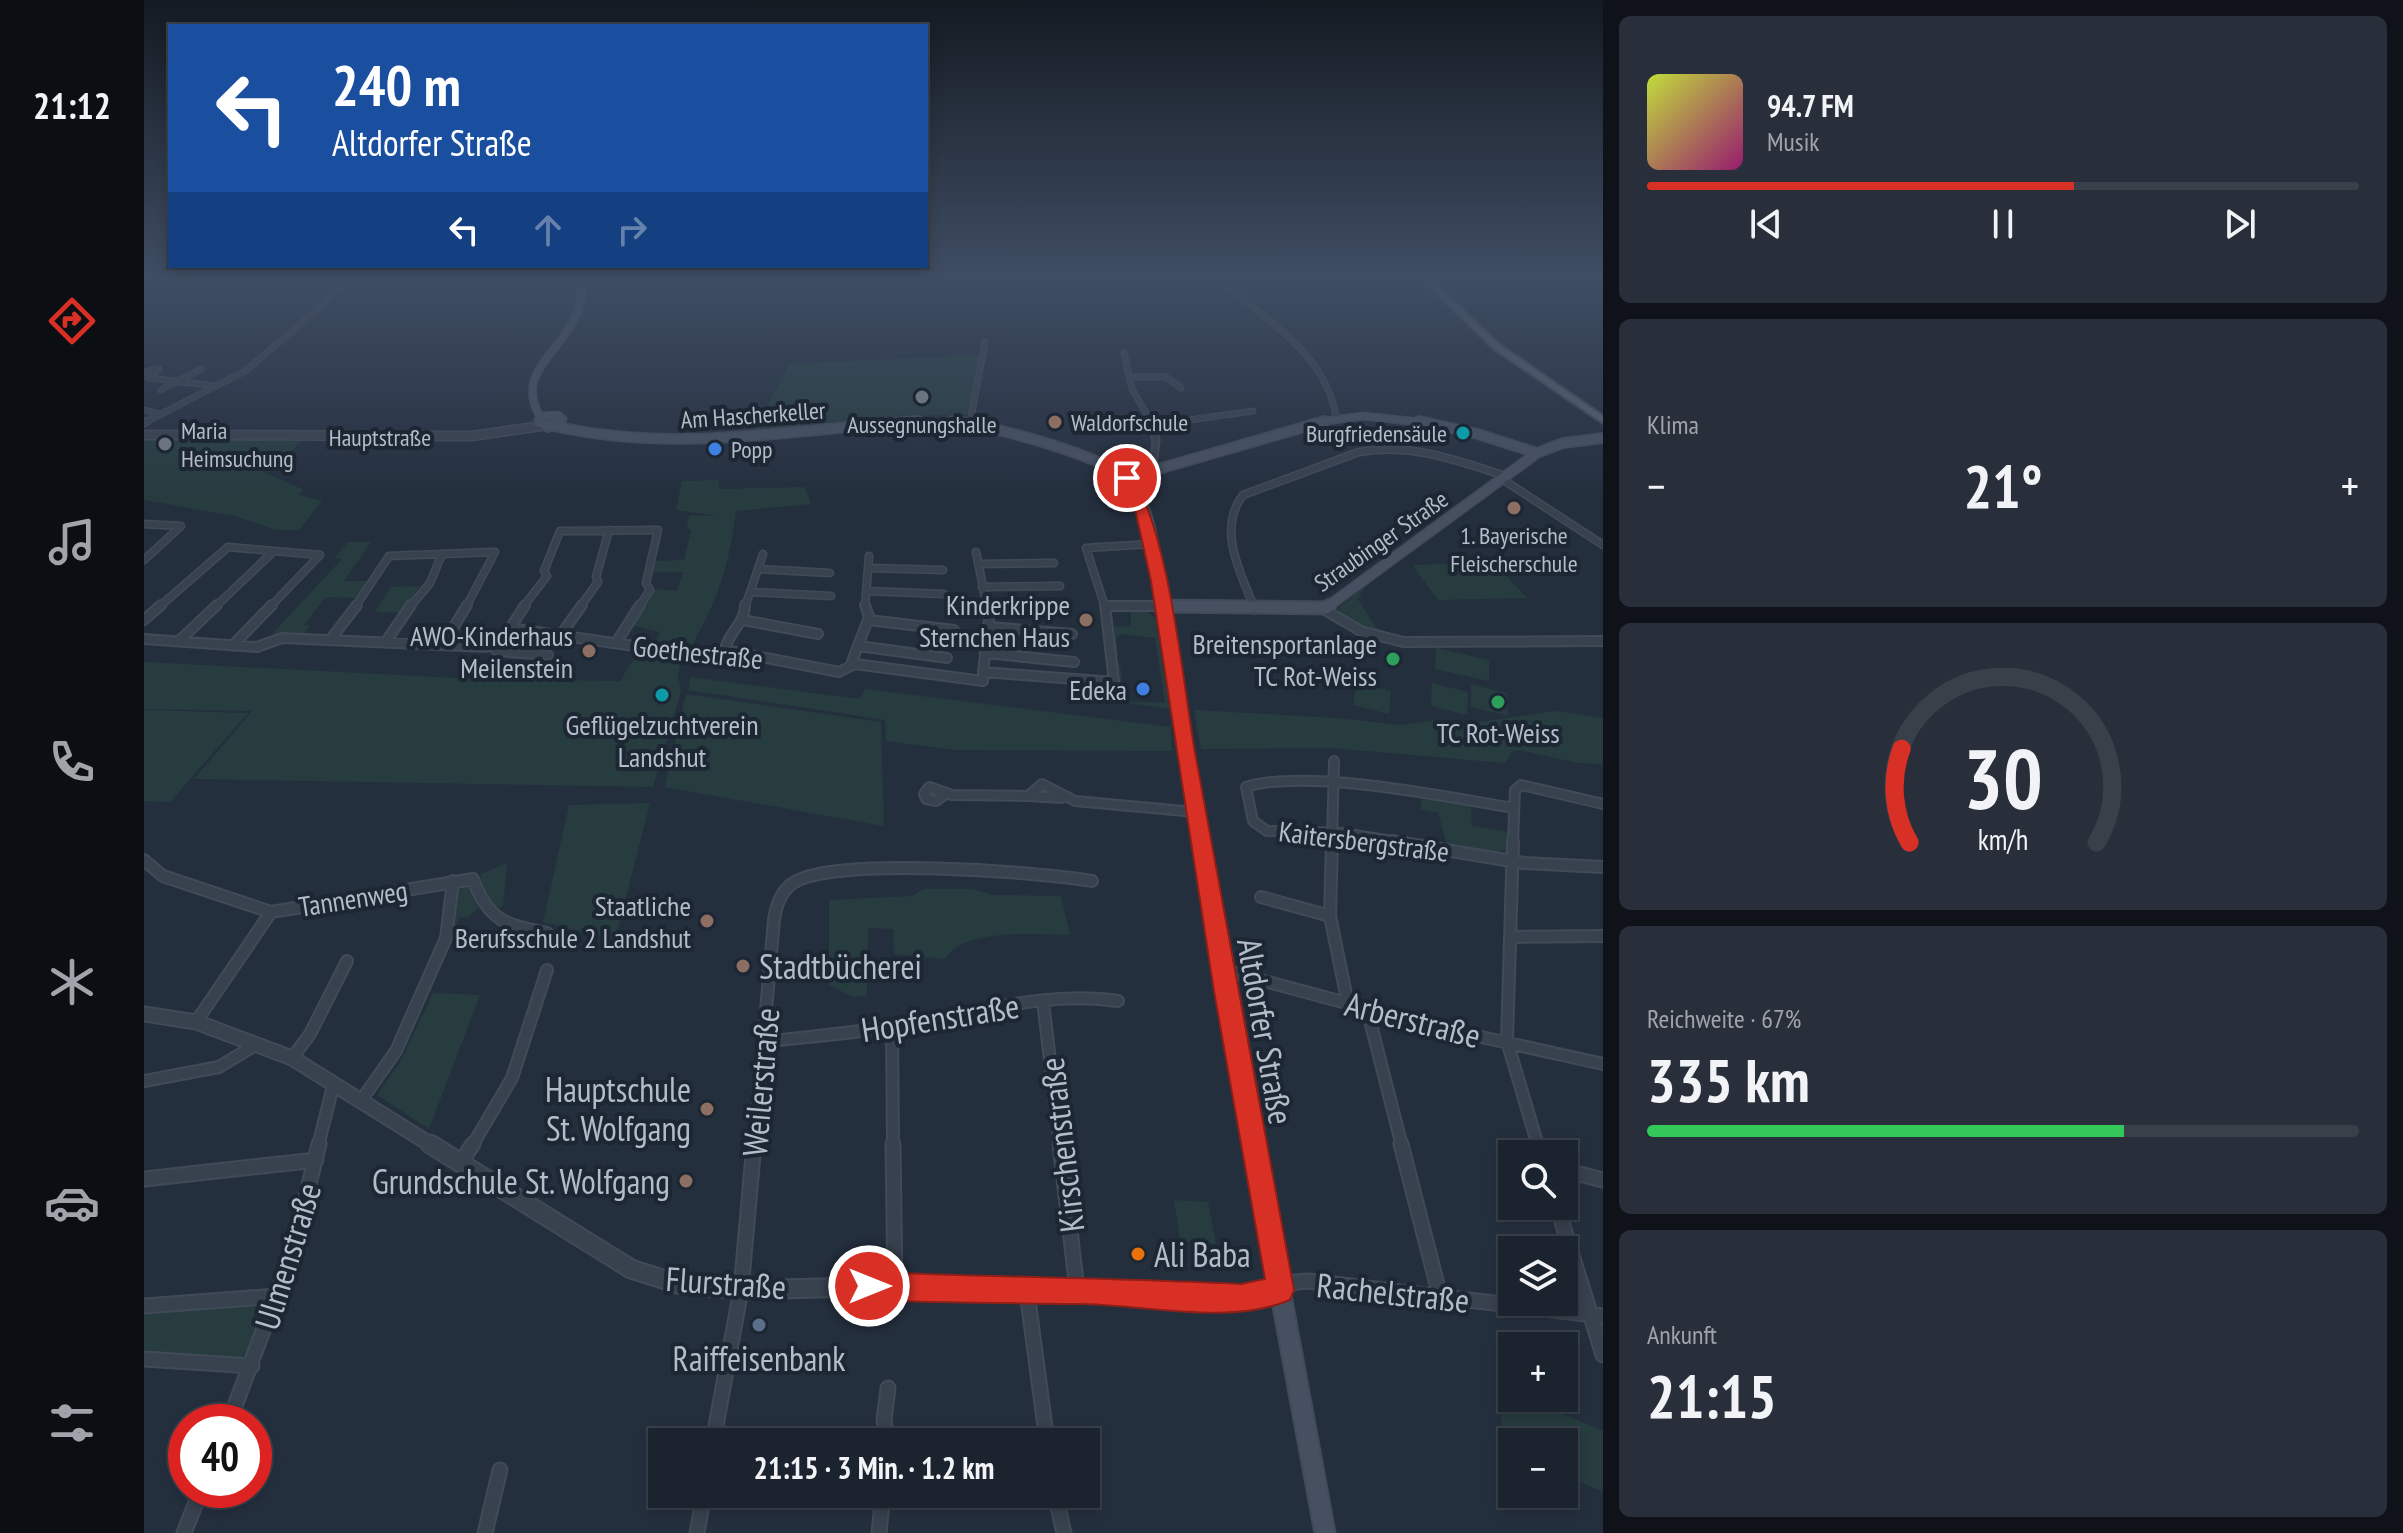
<!DOCTYPE html>
<html lang="de">
<meta charset="utf-8">
<style>
body{margin:0;font-family:"PT Sans Narrow",sans-serif;background:#282f3a;color:#f1f3f6;height:100vh;display:flex;flex-direction:column;font-size:30px;white-space:nowrap}
*{box-sizing:border-box;margin:0}
p{font-size:26px;color:#a0a4aa}
.icon{flex:none;width:44px;height:44px;fill:none;stroke:currentColor;stroke-width:2;stroke-linecap:round;stroke-linejoin:round}
.map{position:relative;flex:1;overflow:hidden}
.panel{display:flex;flex-direction:column;gap:16px;padding:16px;background:#0f1319;width:800px}
.panel>*{flex:none}
.top-card{position:absolute;left:24px;top:24px;width:760px;height:244px;border-radius:0px;box-shadow:0 4px 12px #0003,0 0 0 2px #39404a;background:#1a4fa0;color:#fff;overflow:hidden}
.tools{position:absolute;left:1354px;top:1140px;display:grid;gap:16px}
.tools a{display:grid;place-items:center;width:80px;height:80px;border-radius:0px;background:#1b232e;box-shadow:0 4px 12px #0003,0 0 0 2px #39404a;font-size:40px}
.speed{position:absolute;left:24px;top:1404px;display:flex;gap:16px;font-size:40px;font-weight:700;text-align:center}
.speed>*{display:grid;place-content:center;width:104px;height:104px;border-radius:50%;background:#1b232e;box-shadow:0 4px 12px #0003,0 0 0 2px #39404a;line-height:1}
.speed .limit{border:12px solid #d22;background:#fff;color:#111}
.pin{position:absolute;display:grid;place-items:center;width:68px;height:68px;color:#fff;margin:-34px;border:4px solid #fff;border-radius:50%;box-shadow:0 2px 8px #0007}
.me{position:absolute;width:88px;margin:-44px;rotate:90deg;stroke-linejoin:round;filter:drop-shadow(0 0 6px #0008)}
.turn{display:flex;align-items:center;gap:28px;height:168px;padding:0 32px;font-size:36px}
.turn .icon{width:104px;height:104px;stroke-width:2.5}
.turn b{display:block;font-size:56px;line-height:68px}
.lanes{display:flex;align-items:center;height:76px;padding:0 32px;background:#0003;justify-content:center;gap:40px;direction:ltr}
.lanes .off{opacity:.35}
.big{font-size:60px;font-weight:700;line-height:1.1}
.panel .card{flex:1;display:flex;flex-direction:column;justify-content:center;gap:12px;min-width:0;padding:0 28px;border-radius:12px;background:#282f3a}
.panel .dial{align-items:center;gap:0}
.dial svg{height:208px;overflow:visible;fill:none;stroke:#39404a;stroke-width:7;stroke-linecap:round;text-anchor:middle}
.dial text{fill:#f1f3f6;stroke:none}
.song{display:flex;align-items:center;gap:24px}
.cover{width:96px;height:96px;border-radius:12px;background:linear-gradient(135deg,hsl(70 70% 55%),hsl(320 70% 35%))}
.played{height:8px;border-radius:4px;background:linear-gradient(90deg,#d93025 60%,#39404a 60%)}
.keys{display:flex;justify-content:space-around;direction:ltr}
.heat{display:flex;justify-content:space-between;align-items:center;font-size:44px;direction:ltr}
.charge{height:12px;border-radius:6px;background:linear-gradient(90deg,#34c759 67%,#39404a 0)}
.trip{position:absolute;left:504px;top:1428px;width:452px;height:80px;border-radius:0px;background:#1b232e;box-shadow:0 4px 12px #0003,0 0 0 2px #39404a;font-weight:700;line-height:80px;text-align:center}
main{display:flex;flex:1;min-height:0}
.tab-bar{display:flex;flex-direction:column;width:144px;justify-content:space-around;align-items:center;background:#0b0e12;color:#a0a4aa}
.tab-bar .icon{width:56px;height:56px}
.tab-bar .current{color:#d93025}
.tab-bar b{font-size:36px;color:#f1f3f6}
.map>svg:first-child{display:block}
.green{fill:#263c3f}
.lines{fill:none;stroke-linecap:round;stroke-linejoin:round}
.minor-far4-casing{stroke:#414a57;stroke-width:7}
.minor-far3-casing{stroke:#414a57;stroke-width:9}
.minor-far2-casing{stroke:#414a57;stroke-width:12}
.minor-far1-casing{stroke:#414a57;stroke-width:14}
.minor-casing{stroke:#414a57;stroke-width:17}
.tertiary-far2-casing{stroke:#414a57;stroke-width:11}
.tertiary-far1-casing{stroke:#414a57;stroke-width:17}
.tertiary-casing{stroke:#414a57;stroke-width:21}
.secondary-far4-casing{stroke:#414a57;stroke-width:9}
.secondary-far3-casing{stroke:#414a57;stroke-width:12}
.secondary-far2-casing{stroke:#414a57;stroke-width:15}
.secondary-far1-casing{stroke:#414a57;stroke-width:19}
.secondary-casing{stroke:#414a57;stroke-width:23}
.primary-casing{stroke:#414a57;stroke-width:4}
.minor-far4{stroke:#38414e;stroke-width:5}
.minor-far3{stroke:#38414e;stroke-width:6}
.minor-far2{stroke:#38414e;stroke-width:8}
.minor-far1{stroke:#38414e;stroke-width:10}
.minor{stroke:#38414e;stroke-width:13}
.tertiary-far2{stroke:#38414e;stroke-width:8}
.tertiary-far1{stroke:#38414e;stroke-width:13}
.tertiary{stroke:#38414e;stroke-width:17}
.secondary-far4{stroke:#465061;stroke-width:7}
.secondary-far3{stroke:#465061;stroke-width:9}
.secondary-far2{stroke:#465061;stroke-width:11}
.secondary-far1{stroke:#465061;stroke-width:15}
.secondary{stroke:#465061;stroke-width:19}
.primary{fill:#56606e;fill-rule:evenodd}
.route{fill:#d93025;stroke:#8d1f18;stroke-width:2}
.worship-dot{fill:#6b7280;stroke:#1d2633;stroke-width:3}
.education-dot{fill:#8d6e63;stroke:#1d2633;stroke-width:3}
.culture-dot{fill:#0f9aa8;stroke:#1d2633;stroke-width:3}
.shop-dot{fill:#3f7fe0;stroke:#1d2633;stroke-width:3}
.leisure-dot{fill:#2e9e5b;stroke:#1d2633;stroke-width:3}
.food-dot{fill:#e8710a;stroke:#1d2633;stroke-width:3}
.service-dot{fill:#5c6f8a;stroke:#1d2633;stroke-width:3}
.labels{text-anchor:middle;dominant-baseline:central;stroke-width:8;stroke-linejoin:round;paint-order:stroke}
.far-street-label{font-size:24px;fill:#b4bcc9;stroke:#1d2633}
.far-poi-label{font-size:24px;fill:#b4bcc9;stroke:#1d2633;text-anchor:start}
.poi-label{font-size:28px;fill:#b4bcc9;stroke:#1d2633;text-anchor:end}
.street-label{font-size:28px;fill:#b4bcc9;stroke:#1d2633}
.near-poi-label{font-size:34px;fill:#b4bcc9;stroke:#1d2633;text-anchor:start}
.near-street-label{font-size:34px;fill:#b4bcc9;stroke:#1d2633}
</style>
<main>
<nav class="tab-bar">
<b>21:12</b>
<svg class="icon current" aria-label="directions" viewBox="0 0 24 24"><path d="M12 3l9 9-9 9-9-9zM9 14v-3h6M13 9l2 2-2 2"/></svg>
<svg class="icon" aria-label="music" viewBox="0 0 24 24"><path d="M9 18V5l10-2v13"/><circle cx="6" cy="18" r="3"/><circle cx="16" cy="16" r="3"/></svg>
<svg class="icon" aria-label="phone" viewBox="0 0 24 24"><path d="M5 4h4l2 5-3 2q2 4 5 5l2-3 5 2v4C11 20 4 13 5 4z"/></svg>
<svg class="icon" aria-label="climate" viewBox="0 0 24 24"><path d="M12 3v18M4 7l16 10M4 17L20 7"/></svg>
<svg class="icon" aria-label="car" viewBox="0 0 24 24"><path d="M5 17H2v-5l4-1 3-4h7l3 4 3 1v5h-3M9 17h6M6 11h13"/><circle cx="7" cy="17" r="2"/><circle cx="17" cy="17" r="2"/></svg>
<svg class="icon" aria-label="filters" viewBox="0 0 24 24"><path d="M4 7h16M4 17h16"/><circle cx="9" cy="7" r="2"/><circle cx="15" cy="17" r="2"/></svg>
</nav>
<div class="map">
<svg width="1459" height="1533" viewBox="0 0 1459 1533">
<rect width="100%" height="100%" fill="#242f3e"/>
<path class="green" d="M840,355L828,414L749,416L611,430L645,364Z
M11,438L157,441L146,453H106L98,462L160,490L154,495L178,501L155,530H132L91,516L0,500V442Z
M575,480V489L661,487L667,504L592,511C586,564 572,605 545,650L509,646L516,632L486,625L510,589L533,591L539,572H506L509,561L540,560L547,531L543,527L545,515L575,516L532,510L538,481Z
M204,542H227L200,581H225L212,598L182,597L160,625L166,626L158,636L128,634L198,559L190,558Z
M1350,562L1383,598L1294,600L1268,565Z
M276,586L257,613L231,612L247,587Z
M1218,589L1225,591L1220,590L1215,594L1218,597L1213,598L1235,632L1256,634L1258,639L1227,631L1194,613L1195,607Z
M923,604V618L851,611V605Z
M1002,611L1011,618L1026,709L976,702L972,662L976,663L980,701L1021,703L1011,638L977,634L972,637L974,656H971L970,626L987,627V612Z
M1292,648L1345,660V681L1291,669Z
M505,654L537,659L534,675L537,692L509,787L50,779L108,711L0,709V662L313,678L476,681L489,660L501,662Z
M546,677L715,699L721,689L1027,727L1028,751L811,750L742,741L741,720L544,690Z
M1212,683L1247,691L1245,714L1209,705Z
M1288,683L1324,692L1323,715L1287,706Z
M1327,684L1363,693L1364,716L1327,707Z
M542,694L737,722L740,826L521,787Z
M0,710L104,713L26,802L0,801Z
M1050,710L1193,718L1256,725L1293,720L1320,724L1412,711L1459,718V764L1434,763L1375,750L1368,752L1361,763L1187,748L1057,749Z
M1278,798L1327,805L1328,826L1366,832L1364,849L1353,853L1303,845L1294,813L1276,809Z
M506,803L471,940L399,922L425,805Z
M363,863L359,907L344,908L336,889L337,874Z
M322,884L328,888L335,908L324,917H316L307,936L314,886Z
M779,889H828L849,895L917,896L926,935C894,934 819,928 801,959L750,954L749,929L724,928L723,995L709,997L685,985V900L768,896Z
M289,993L336,995L285,1129L233,1095L256,1062Z
M1030,1200L1064,1202L1072,1244L1036,1241Z
M115,1303L119,1308L102,1353L95,1360L0,1353V1312Z
M1365,1390L1368,1398H1382L1459,1431V1492L1420,1475V1442H1368V1451L1356,1446L1359,1393Z"/>
<g class="lines">
<g class="minor-far4-casing">
<path id="minor-far4" d="M1074,279C1119,318 1184,354 1192,418
M980,353L988,389L1008,423
M0,372L15,369L4,378
M986,377H1022L1037,388
M5,378L72,386
M17,390L57,369
M0,410L15,414
M0,423L101,371L172,311L203,279
M826,423L841,342
M1024,423L1109,411"/>
</g>
<g class="minor-far3-casing">
<path id="minor-far3" d="M1007,421L1012,440L1009,470
M0,423L3,421
M1012,425L1038,421
M1358,479L1459,545
M0,524L37,526
M832,552L843,607
M0,560L37,526
M834,564L910,563
M724,568L799,570
M614,569L686,573
M838,587L916,586
M722,591L800,594
M606,592L687,596
M961,606H1019
M15,607L84,547L176,555
M71,607L130,551
M126,607L176,555
M211,607L245,556L351,552L322,607
M266,607L286,583L298,554
M379,607L403,576L400,571L416,531L514,530L502,583L506,590L495,607
M436,607L454,582L452,577L465,530
M601,607L619,554
M721,607L725,556
M961,607L942,548L1007,544
M1110,607C1096,572 1073,529 1099,495L1215,452C1266,443 1313,460 1361,476"/>
</g>
<g class="minor-far2-casing">
<path id="minor-far2" d="M1109,605L1111,609
M961,606H1019
M1179,609L1217,631L1259,642L1459,641
M0,620L17,605
M599,620L674,634
M724,620L810,630
M846,627L928,634
M365,630L381,605
M416,636L438,605
M0,639L113,647L138,638L342,647L363,631L372,629L567,657L586,651L695,672L711,664L839,681V672L970,682L961,605
M186,640L213,605
M35,641L73,605
M241,643L267,605
M472,643L496,605
M299,645L323,605
M88,646L128,605
M348,646L353,651L404,655
M715,646L803,658
M581,651C583,633 601,624 601,605
M841,653L930,662
M707,664L725,617L721,605
M839,672L846,611L842,605
M802,794L792,801L782,799L780,794L785,787L808,795L884,796
M917,798L884,796L898,784L931,801L1051,812
M1188,843L1190,761
M1259,843L1199,833L1123,831L1109,821L1102,787C1163,768 1303,797 1370,808
M1369,843L1371,790L1377,785L1459,804"/>
</g>
<g class="minor-far1-casing">
<path id="minor-far1" d="M1188,841L1186,916L1204,1004
M1247,841L1380,863L1459,867
M1369,841L1363,1041L1394,1146
M0,860L19,876L127,912L329,879C344,921 362,925 403,933
M1117,897L1186,916
M1367,937L1459,936
M1079,970L1292,1027L1459,1064
M899,1001L916,1146
M1223,1009L1258,1146
M52,1022L127,912
M748,1027L749,1146
M619,1042C670,1036 722,1032 772,1023C839,1011 905,991 974,1001
M148,1058L166,1034L203,961
M0,1081L75,1067L113,1044
M216,1102L252,1051L302,938L309,881
M174,1146L189,1086
M328,1146L368,1078L403,970
M610,1146L630,920C632,906 637,891 649,883C689,856 896,872 948,881"/>
</g>
<g class="minor-casing">
<path id="minor" d="M749,1144L751,1286
M916,1144L933,1290
M1257,1144L1296,1296
M1394,1144L1397,1154
M317,1162L329,1144
M1420,1170L1459,1180
M0,1179L172,1160
M1413,1206L1459,1355
M1137,1290L1151,1282L1164,1281L1459,1316
M883,1292L903,1442
M0,1306L134,1296
M0,1359L108,1366
M85,1422L148,1253L175,1144
M569,1442L597,1290L610,1144
M743,1442L740,1420L744,1388
M911,1494L920,1533
M40,1533L57,1490
M341,1533L356,1470
M553,1533L560,1494
M735,1533L739,1494"/>
</g>
<g class="tertiary-far2-casing">
<path id="tertiary-far2" d="M0,435L328,436L397,426"/>
</g>
<g class="tertiary-far1-casing">
<path id="tertiary-far1" d="M0,1014L52,1022L148,1058L289,1146"/>
</g>
<g class="tertiary-casing">
<path id="tertiary" d="M286,1144L487,1269L534,1284L597,1290L751,1286L1097,1298L1137,1290"/>
</g>
<g class="secondary-far4-casing">
<path id="secondary-far4" d="M397,418C362,362 446,345 437,279
M394,423L400,416L414,415L419,419L415,423
M749,423H825
M1167,423L1219,416L1284,423"/>
</g>
<g class="secondary-far3-casing">
<path id="secondary-far3" d="M395,421L404,427L417,421
M809,421C843,425 969,457 987,483C1011,517 1012,568 1019,607
M1275,421L1334,434L1393,453
M410,426C533,454 651,429 774,421
M983,478L1181,421
M1019,606L1107,607
M1183,607L1393,453L1419,443L1459,438"/>
</g>
<g class="secondary-far2-casing">
<path id="secondary-far2" d="M1019,605L1058,843
M1019,606L1182,608L1186,605"/>
</g>
<g class="secondary-far1-casing">
<path id="secondary-far1" d="M1058,841L1109,1146"/>
</g>
<g class="secondary-casing">
<path id="secondary" d="M1109,1144L1181,1533"/>
</g>
<g class="primary-casing">
<path id="primary" d="M1278,279H1286L1356,345L1459,416V423L1350,349Z"/>
</g>
<use href="#minor-far4" class="minor-far4"/>
<use href="#minor-far3" class="minor-far3"/>
<use href="#minor-far2" class="minor-far2"/>
<use href="#minor-far1" class="minor-far1"/>
<use href="#minor" class="minor"/>
<use href="#tertiary-far2" class="tertiary-far2"/>
<use href="#tertiary-far1" class="tertiary-far1"/>
<use href="#tertiary" class="tertiary"/>
<use href="#secondary-far4" class="secondary-far4"/>
<use href="#secondary-far3" class="secondary-far3"/>
<use href="#secondary-far2" class="secondary-far2"/>
<use href="#secondary-far1" class="secondary-far1"/>
<use href="#secondary" class="secondary"/>
<use href="#primary" class="primary"/>
</g>
<linearGradient id="sky" x2="0" y2="1"><stop stop-color="#141a22"/><stop offset="0.56" stop-color="#3f4d63"/><stop offset="1" stop-color="#3f4d63" stop-opacity="0"/></linearGradient>
<rect width="1459" height="494" fill="url(#sky)"/>
<path class="route" d="M979,476H988C1025,535 1038,674 1050,747C1082,928 1116,1109 1150,1290L1146,1300C1085,1326 999,1304 933,1304C863,1303 795,1303 725,1300L715,1296L711,1286L715,1276L725,1272C849,1277 973,1278 1097,1284L1121,1279L1070,991L1007,581L989,500Z"/>
<g class="worship-dot">
<circle cx="778" cy="397" r="8"/>
<circle cx="21" cy="444" r="8"/>
</g>
<g class="education-dot">
<circle cx="911" cy="422" r="8"/>
<circle cx="1370" cy="508" r="8"/>
<circle cx="942" cy="620" r="8"/>
<circle cx="445" cy="651" r="8"/>
<circle cx="563" cy="921" r="8"/>
<circle cx="599" cy="966" r="8"/>
<circle cx="563" cy="1109" r="8"/>
<circle cx="542" cy="1181" r="8"/>
</g>
<g class="culture-dot">
<circle cx="1319" cy="433" r="8"/>
<circle cx="518" cy="695" r="8"/>
</g>
<g class="shop-dot">
<circle cx="571" cy="449" r="8"/>
<circle cx="999" cy="689" r="8"/>
</g>
<g class="leisure-dot">
<circle cx="1249" cy="659" r="8"/>
<circle cx="1354" cy="702" r="8"/>
</g>
<circle class="food-dot" cx="994" cy="1254" r="8"/>
<circle class="service-dot" cx="615" cy="1325" r="8"/>
<g class="labels">
<g class="far-street-label">
<text transform="translate(609 415) rotate(-4)">Am Hascherkeller</text>
<text x="236" y="437">Hauptstraße</text>
<text transform="translate(1237 541) rotate(-35)">Straubinger Straße</text>
</g>
<g class="far-poi-label">
<text x="927" y="422">Waldorfschule</text>
<text x="778" y="424" text-anchor="middle">Aussegnungshalle</text>
<text x="37" y="430">Maria<tspan x="37" dy="28">Heimsuchung</tspan></text>
<text x="1303" y="433" text-anchor="end">Burgfriedensäule</text>
<text x="587" y="449">Popp</text>
<text x="1370" y="535" text-anchor="middle">1. Bayerische<tspan x="1370" dy="28">Fleischerschule</tspan></text>
</g>
<g class="poi-label">
<text x="926" y="604">Kinderkrippe<tspan x="926" dy="32">Sternchen Haus</tspan></text>
<text x="429" y="635">AWO-Kinderhaus<tspan x="429" dy="32">Meilenstein</tspan></text>
<text x="1233" y="643">Breitensportanlage<tspan x="1233" dy="32">TC Rot-Weiss</tspan></text>
<text x="983" y="689">Edeka</text>
<text x="518" y="724" text-anchor="middle">Geflügelzuchtverein<tspan x="518" dy="32">Landshut</tspan></text>
<text x="1354" y="732" text-anchor="middle">TC Rot-Weiss</text>
<text x="547" y="905">Staatliche<tspan x="547" dy="32">Berufsschule 2 Landshut</tspan></text>
</g>
<g class="street-label">
<text transform="translate(554 652) rotate(6)">Goethestraße</text>
<text transform="translate(1220 841) rotate(7)">Kaitersbergstraße</text>
<text transform="translate(209 898) rotate(-9)">Tannenweg</text>
</g>
<g class="near-poi-label">
<text x="615" y="966">Stadtbücherei</text>
<text x="547" y="1089" text-anchor="end">Hauptschule<tspan x="547" dy="39">St. Wolfgang</tspan></text>
<text x="526" y="1181" text-anchor="end">Grundschule St. Wolfgang</text>
<text x="1010" y="1254">Ali Baba</text>
<text x="615" y="1358" text-anchor="middle">Raiffeisenbank</text>
</g>
<g class="near-street-label">
<text transform="translate(796 1017) rotate(-9)">Hopfenstraße</text>
<text transform="translate(1269 1019) rotate(14)">Arberstraße</text>
<text transform="translate(1122 1031) rotate(80)">Altdorfer Straße</text>
<text transform="translate(616 1082) rotate(-85)">Weilerstraße</text>
<text transform="translate(917 1145) rotate(-97)">Kirschenstraße</text>
<text transform="translate(143 1256) rotate(-73)">Ulmenstraße</text>
<text transform="translate(582 1282) rotate(4)">Flurstraße</text>
<text transform="translate(1249 1292) rotate(6)">Rachelstraße</text>
</g>
</g>
</svg>
<div class="tools">
<a><svg class="icon" aria-label="search" viewBox="0 0 24 24"><circle cx="10" cy="10" r="6"/><path d="M15 15l6 6"/></svg></a>
<a><svg class="icon" aria-label="layers" viewBox="0 0 24 24"><path d="M12 4l9 5-9 5-9-5zM3 14l9 5 9-5"/></svg></a>
<a>+</a>
<a>−</a>
</div>
<div class="speed"><div class="limit">40</div></div>
<div class="pin" style="left:983px;top:478px;background:#d93025"><svg class="icon" aria-label="arrive" viewBox="0 0 24 24"><path d="M6 21V4h12l-3 4 3 4H6"/></svg></div>
<svg class="me" style="left:725px;top:1286px" viewBox="-20 -20 40 40"><circle r="17" fill="#d93025" stroke="#fff" stroke-width="3"/><path d="M0-11L8 9 0 5-8 9z" fill="#fff"/></svg>
<div class="trip">21:15 · 3 Min. · 1.2 km</div>
<div class="top-card">
<div class="turn"><svg class="icon" aria-label="left" viewBox="0 0 24 24"><path d="M17 20v-9H6M10 6l-5 5 5 5"/></svg><div><b>240 m</b>Altdorfer Straße</div></div>
<div class="lanes"><svg class="icon" aria-label="left" viewBox="0 0 24 24"><path d="M17 20v-9H6M10 6l-5 5 5 5"/></svg><svg class="icon off" aria-label="ahead" viewBox="0 0 24 24"><path d="M12 20V5M6 11l6-6 6 6"/></svg><svg class="icon off" aria-label="right" viewBox="0 0 24 24"><path d="M7 20v-9h11M14 6l5 5-5 5"/></svg></div>
</div>
</div>
<section class="panel">
<div class="card">
<div class="song"><i class="cover"></i><div><b>94.7 FM</b><p>Musik</p></div></div>
<div class="played"></div>
<div class="keys"><svg class="icon" aria-label="previous" viewBox="0 0 24 24"><path d="M18 5L8 12l10 7zM5 5v14"/></svg><svg class="icon" aria-label="pause" viewBox="0 0 24 24"><path d="M8 5v14M16 5v14"/></svg><svg class="icon" aria-label="next" viewBox="0 0 24 24"><path d="M6 5l10 7-10 7zM19 5v14"/></svg></div>
</div>
<div class="card"><p>Klima</p>
<div class="heat"><a>−</a><b class="big">21°</b><a>+</a></div>
</div>
<div class="card dial"><svg viewBox="0 0 100 80">
<path d="M14 69A42 42 0 1 1 86 69"/>
<path d="M14 69A42 42 0 0 1 11 33" stroke="#d93025"/>
<text x="50" y="56" font-size="32" font-weight="700">30</text>
<text x="50" y="72" font-size="11">km/h</text>
</svg></div>
<div class="card"><p>Reichweite · 67%</p><b class="big">335 km</b><div class="charge"></div></div>
<div class="card"><p>Ankunft</p><b class="big">21:15</b></div>
</section>
</main>
